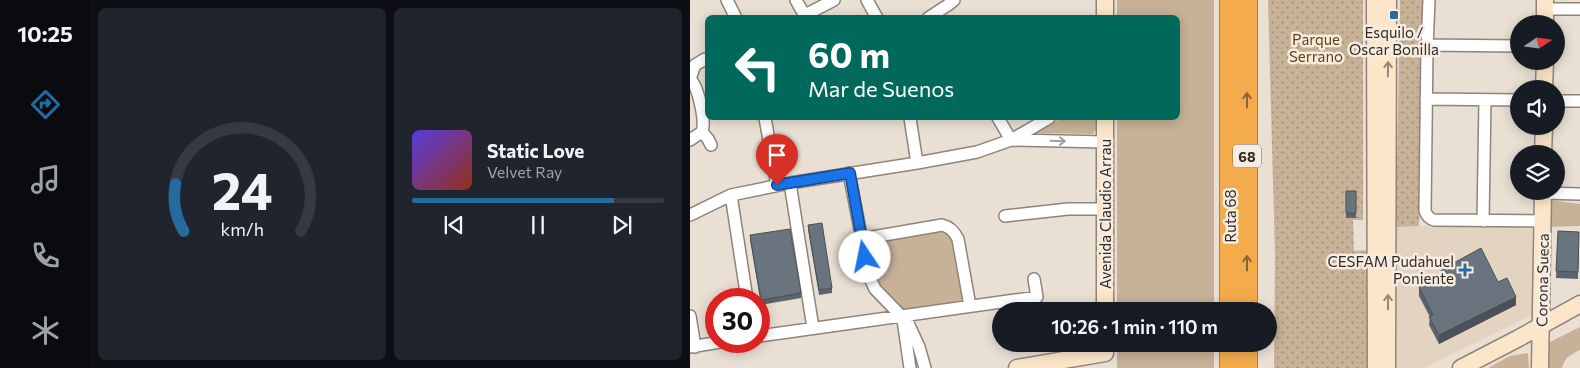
<!DOCTYPE html>
<html lang="es">
<meta charset="utf-8">
<style>
body{margin:0;font-family:Commissioner,sans-serif;background:#20242c;color:#f1f3f6;height:100vh;display:flex;flex-direction:column;font-size:19px;white-space:nowrap}
*{box-sizing:border-box;margin:0}
p{font-size:16px;color:#9ea1a6}
.icon{flex:none;width:28px;height:28px;fill:none;stroke:currentColor;stroke-width:2;stroke-linecap:round;stroke-linejoin:round}
.map{position:relative;flex:1;overflow:hidden}
.sheet{display:flex;flex-direction:column;gap:8px;padding:8px;background:#0d0f14;width:600px}
.sheet>*{flex:none}
.hud{position:absolute;left:15px;top:15px;width:475px;height:105px;border-radius:8px;box-shadow:0 2px 12px #0003;background:#00695c;color:#fff;overflow:hidden}
.needle{width:32px;rotate:77deg}
.tools{position:absolute;left:820px;top:15px;display:grid;gap:10px}
.tools a{display:grid;place-items:center;width:55px;height:55px;border-radius:50%;background:#171b24;box-shadow:0 2px 12px #0003;font-size:25px}
.speed{position:absolute;left:15px;top:288px;display:flex;gap:10px;font-size:25px;font-weight:700;text-align:center}
.speed>*{display:grid;place-content:center;width:65px;height:65px;border-radius:50%;background:#171b24;box-shadow:0 2px 12px #0003;line-height:1}
.speed .limit{border:8px solid #d22;background:#fff;color:#111}
.pin{position:absolute;display:grid;place-items:center;width:42px;height:42px;color:#fff;margin:-51px -21px;border-radius:50% 50% 50% 0;rotate:-45deg;box-shadow:0 0 5px #0007}
.pin .icon{rotate:45deg}
.me{position:absolute;width:55px;margin:-28px;rotate:349deg;stroke-linejoin:round;filter:drop-shadow(0 0 4px #0008)}
.turn{display:flex;align-items:center;gap:18px;height:105px;padding:0 20px;font-size:22px}
.turn .icon{width:65px;height:65px;stroke-width:2.5}
.turn b{display:block;font-size:35px;line-height:42px}
.sheet .tile{flex:1;display:flex;flex-direction:column;justify-content:center;gap:8px;min-width:0;padding:0 18px;border-radius:8px;background:#20242c}
.sheet .dial{align-items:center;gap:0}
.dial svg{height:130px;overflow:visible;fill:none;stroke:#363941;stroke-width:7;stroke-linecap:round;text-anchor:middle}
.dial text{fill:#f1f3f6;stroke:none}
.song{display:flex;align-items:center;gap:15px}
.cover{width:60px;height:60px;border-radius:8px;background:linear-gradient(135deg,hsl(250 70% 55%),hsl(10 70% 35%))}
.played{height:5px;border-radius:2px;background:linear-gradient(90deg,#256b9f 80%,#363941 80%)}
.keys{display:flex;justify-content:space-around;direction:ltr}
.sheet .tiles{flex:1;display:grid;gap:8px;grid-template-columns:repeat(2,1fr)}
.trip{position:absolute;left:302px;top:302px;width:285px;height:50px;border-radius:25px;background:#171b24;box-shadow:0 2px 12px #0003;font-weight:600;line-height:50px;text-align:center}
main{display:flex;flex:1;min-height:0}
.tabs{display:flex;flex-direction:column;width:90px;justify-content:space-around;align-items:center;background:#090b0e;color:#9ea1a6}
.tabs .icon{width:35px;height:35px}
.tabs .selected{color:#256b9f}
.tabs b{font-size:22px;color:#f1f3f6}
.map>svg:first-child{display:block}
.built{fill:#e3d3c1}
.grass{fill:#c7b197}
.park{fill:url(#park-dots)}
.lines{fill:none;stroke-linecap:round;stroke-linejoin:round}
.street-casing{stroke:#8e847a;stroke-width:14}
.secondary-casing{stroke:#8e847a;stroke-width:19}
.highway-casing{stroke:#af7e3f;stroke-width:22}
.street{stroke:#fff;stroke-width:11}
.secondary{stroke:#fce6c9;stroke-width:16}
.highway{stroke:#f4ab4c;stroke-width:20}
.wall{fill:#5b646c}
.shaded-wall{fill:#4a5158}
.building{fill:#6a747e;stroke:#4a5158}
.oneway{stroke:#968878}
.oneway2{stroke:#886538}
.oneway3{stroke:#a1a09e}
.route-casing{stroke:#114b97;stroke-width:12}
.route{stroke:#1a73e8;stroke-width:9}
.poi-dot{fill:#256b9f;stroke:#f7ece0;stroke-width:2}
.labels{text-anchor:middle;dominant-baseline:central;stroke-width:5;stroke-linejoin:round;paint-order:stroke}
.shield{fill:#f7ece0;stroke:#6b655e;stroke-width:1}
.shield-label{font-size:14px;font-weight:bold;fill:#2f2b27}
.poi-label{font-size:15px;fill:#2f2b27;stroke:#f7ece0}
.park-label{font-size:15px;fill:#65410e;stroke:#f7ece0}
.street-label{font-size:15px;fill:#2f2b27;stroke:#f7ece0}
</style>
<main>
<nav class="tabs">
<b>10:25</b>
<svg class="icon selected" aria-label="directions" viewBox="0 0 24 24"><path d="M12 3l9 9-9 9-9-9zM9 14v-3h6M13 9l2 2-2 2"/></svg>
<svg class="icon" aria-label="music" viewBox="0 0 24 24"><path d="M9 18V5l10-2v13"/><circle cx="6" cy="18" r="3"/><circle cx="16" cy="16" r="3"/></svg>
<svg class="icon" aria-label="phone" viewBox="0 0 24 24"><path d="M5 4h4l2 5-3 2q2 4 5 5l2-3 5 2v4C11 20 4 13 5 4z"/></svg>
<svg class="icon" aria-label="climate" viewBox="0 0 24 24"><path d="M12 3v18M4 7l16 10M4 17L20 7"/></svg>
</nav>
<section class="sheet">
<div class="tiles">
<div class="tile dial"><svg viewBox="0 0 100 80">
<path d="M14 69A42 42 0 1 1 86 69"/>
<path d="M14 69A42 42 0 0 1 9 40" stroke="#256b9f"/>
<text x="50" y="56" font-size="32" font-weight="700">24</text>
<text x="50" y="72" font-size="11">km/h</text>
</svg></div>
<div class="tile">
<div class="song"><i class="cover"></i><div><b>Static Love</b><p>Velvet Ray</p></div></div>
<div class="played"></div>
<div class="keys"><svg class="icon" aria-label="previous" viewBox="0 0 24 24"><path d="M18 5L8 12l10 7zM5 5v14"/></svg><svg class="icon" aria-label="pause" viewBox="0 0 24 24"><path d="M8 5v14M16 5v14"/></svg><svg class="icon" aria-label="next" viewBox="0 0 24 24"><path d="M6 5l10 7-10 7zM19 5v14"/></svg></div>
</div>
</div>
</section>
<div class="map">
<svg width="890" height="368" viewBox="0 0 890 368">
<defs>
<pattern id="park-dots" width="8" height="8" patternUnits="userSpaceOnUse" patternTransform="scale(1.25)"><rect width="8" height="8" fill="#c7b197"/><path d="M2 2h.1M6 6h.1" fill="none" stroke="#a2907b" stroke-width="1.8" stroke-linecap="round"/></pattern>
</defs>
<rect width="100%" height="100%" fill="#e9dfd3"/>
<path class="built" d="M729,226L842,227L843,314L734,368H706V227Z"/>
<path class="grass" d="M427,0H524V311H427V118H488V18L427,17Z
M372,118H406V129L403,134L342,133Z
M859,200L890,204V226L857,227Z
M259,227L280,306L212,316L185,289L171,239Z
M890,327V350C880,355 875,357 872,368H856V347L860,342Z
M427,344H524V368H427Z
M838,353L839,368H798L820,356Z"/>
<path class="park" d="M578,0H673V220H663L664,251L679,250V368H584L585,253Z
M710,0H734L729,226L706,227Z"/>
<g class="lines">
<g class="street-casing">
<path id="street" d="M37,0L46,18
M106,0L116,18
M177,0L187,18
M739,0L737,48L735,211C737,216 739,219 744,220L852,221
M855,9H890
M115,15L144,0
M238,18L258,5L264,0
M737,45L829,46
M0,79C8,86 16,121 12,132
M0,79L5,65L15,59
M736,99L829,100
M866,101H890
M75,118L87,185
M220,118L227,163
M308,118L321,140
M12,132L18,139L21,145
M0,140L12,132
M321,140L415,142
M159,173L179,276L185,289L218,323L229,347L235,368
M100,183L123,328
M853,193L890,194
M41,195L57,299
M0,215L41,195L100,183L227,163L287,152L321,140L359,118
M315,216L378,209H415
M793,221L795,100
M171,239L252,225C260,227 264,231 268,239L280,306
M0,316L5,347
M213,320L220,368
M69,336L347,297L344,279
M0,347L36,341"/>
</g>
<g class="secondary-casing">
<path id="secondary" d="M685,0L686,368
M415,18V0
M855,24V0
M854,89L855,61
M415,118V311
M853,154L854,126
M327,368L415,353
M697,368L698,0
M771,368L829,338L890,304
M850,368L853,191"/>
</g>
<g class="highway-casing">
<path id="highway" d="M540,0V311
M557,311V0
M557,344V368
M540,368V344"/>
</g>
<use href="#street" class="street"/>
<use href="#secondary" class="secondary"/>
<use href="#highway" class="highway"/>
</g>
<path class="wall" d="M656,191H666V218H656Z
M118,225L142,288V293L129,295L118,230Z
M868,231L889,232L888,279L866,278Z
M60,235L111,293V298L71,305L60,240Z
M751,270L808,282L826,305L749,344L739,325L740,317L729,296V287L751,276Z"/>
<path class="shaded-wall" d="M826,297V305L749,344V335Z"/>
<path class="building" d="M656,191H666V213H656Z
M132,223L142,288L129,290L118,225Z
M100,229L111,293L71,300L60,235Z
M868,231L889,232L888,272L866,271Z
M791,248L808,282L817,278L826,297L749,335L739,317L743,315L729,287L754,275L751,270Z"/>
<defs><path id="oneway-shaft" d="M-6 0H5M1.5-3L5.5 0L1.5 3" fill="none" stroke-width="1.6" stroke-linecap="round" stroke-linejoin="round" transform="scale(1.25)"/></defs>
<g class="oneway">
<use href="#oneway-shaft" transform="translate(698 69) rotate(-89)"/>
<use href="#oneway-shaft" transform="translate(698 302) rotate(-90)"/>
</g>
<g class="oneway2">
<use href="#oneway-shaft" transform="translate(557 100) rotate(-90)"/>
<use href="#oneway-shaft" transform="translate(557 263) rotate(-90)"/>
</g>
<use class="oneway3" href="#oneway-shaft" transform="translate(368 141) rotate(2)"/>
<g class="lines">
<g class="route-casing">
<path id="route" d="M87,185L160,173L175,257"/>
</g>
<use href="#route" class="route"/>
</g>
<g class="poi-dot">
<rect x="699" y="10" width="10" height="10" rx="2.5"/>
<path d="M772.5 262.5h5v5h5v5h-5v5h-5v-5h-5v-5h5z"/>
</g>
<g class="labels">
<rect class="shield" x="543" y="144.5" width="28" height="23" rx="4"/>
<g class="shield-label">
<text x="557" y="156">68</text>
</g>
<g class="poi-label">
<text x="704" y="32">Esquilo /<tspan x="704" dy="17">Oscar Bonilla</tspan></text>
<text x="764" y="261" text-anchor="end">CESFAM Pudahuel<tspan x="764" dy="17">Poniente</tspan></text>
</g>
<g class="park-label">
<text x="626" y="39">Parque<tspan x="626" dy="17">Serrano</tspan></text>
</g>
<g class="street-label">
<text transform="translate(415 214) rotate(-90)">Avenida Claudio Arrau</text>
<text transform="translate(540 216) rotate(-90)">Ruta 68</text>
<text transform="translate(852 280) rotate(-89)">Corona Sueca</text>
</g>
</g>
</svg>
<div class="tools">
<a><svg class="needle" viewBox="-14 -14 28 28"><path d="M0-13l5 13h-10z" fill="#e53935"/><path d="M0 13l5-13h-10z" fill="#9ea1a6"/></svg></a>
<a><svg class="icon" aria-label="sound" viewBox="0 0 24 24"><path d="M4 9h4l5-4v14l-5-4H4zM17 9q2 3 0 6"/></svg></a>
<a><svg class="icon" aria-label="layers" viewBox="0 0 24 24"><path d="M12 4l9 5-9 5-9-5zM3 14l9 5 9-5"/></svg></a>
</div>
<div class="speed"><div class="limit">30</div></div>
<div class="pin" style="left:87px;top:185px;background:#d93025"><svg class="icon" aria-label="arrive" viewBox="0 0 24 24"><path d="M6 21V4h12l-3 4 3 4H6"/></svg></div>
<svg class="me" style="left:175px;top:257px" viewBox="-20 -20 40 40"><circle r="19" fill="#fff"/><path d="M0-13L10 11 0 6-10 11z" fill="#1a73e8"/></svg>
<div class="trip">10:26 · 1 min · 110 m</div>
<div class="hud">
<div class="turn"><svg class="icon" aria-label="left" viewBox="0 0 24 24"><path d="M17 20v-9H6M10 6l-5 5 5 5"/></svg><div><b>60 m</b>Mar de Suenos</div></div>
</div>
</div>
</main>
